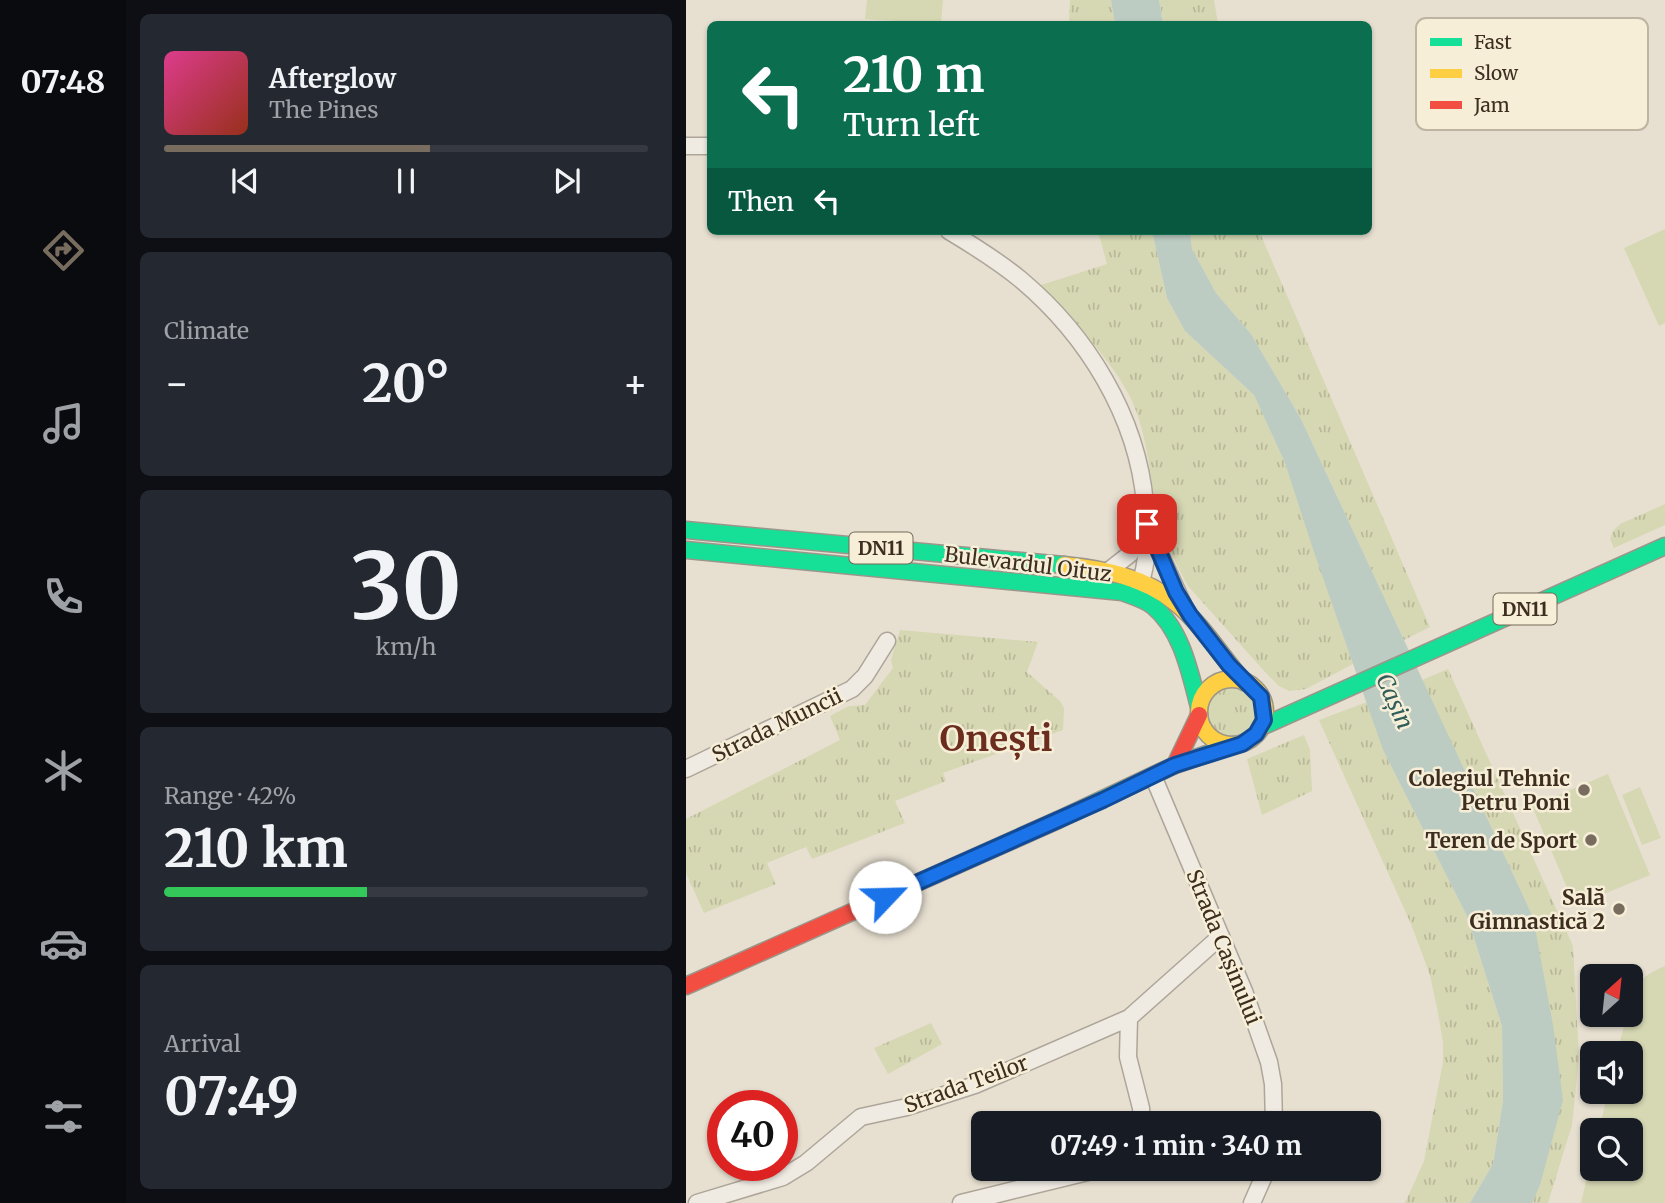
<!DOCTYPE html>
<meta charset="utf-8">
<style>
body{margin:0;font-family:Merriweather,serif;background:#242831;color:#f1f3f6;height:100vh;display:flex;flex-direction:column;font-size:26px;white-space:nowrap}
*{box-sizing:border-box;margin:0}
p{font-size:23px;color:#9ea1a6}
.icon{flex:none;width:38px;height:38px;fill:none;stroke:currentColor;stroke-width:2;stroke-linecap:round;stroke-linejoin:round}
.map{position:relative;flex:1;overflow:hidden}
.details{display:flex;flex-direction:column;gap:14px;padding:14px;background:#0d0f14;width:560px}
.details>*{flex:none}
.guide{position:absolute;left:21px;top:21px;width:665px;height:214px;border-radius:10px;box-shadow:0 2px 5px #0004;background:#0b6e4f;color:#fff;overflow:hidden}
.needle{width:46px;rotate:27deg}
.tools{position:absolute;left:894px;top:964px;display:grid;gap:14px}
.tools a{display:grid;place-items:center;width:63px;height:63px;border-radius:10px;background:#171b24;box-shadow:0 2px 5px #0004;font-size:35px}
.speed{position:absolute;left:21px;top:1090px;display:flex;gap:14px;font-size:35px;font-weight:700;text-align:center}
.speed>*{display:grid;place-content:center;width:91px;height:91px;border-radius:50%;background:#171b24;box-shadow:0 2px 5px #0004;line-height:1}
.speed .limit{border:10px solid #d22;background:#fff;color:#111}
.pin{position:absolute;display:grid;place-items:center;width:60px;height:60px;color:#fff;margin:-30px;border-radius:14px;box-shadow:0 4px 10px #0006}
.me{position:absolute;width:77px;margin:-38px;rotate:66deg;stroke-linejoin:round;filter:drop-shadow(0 0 5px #0008)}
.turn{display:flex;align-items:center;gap:24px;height:147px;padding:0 21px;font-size:32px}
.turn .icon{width:91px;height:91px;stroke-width:2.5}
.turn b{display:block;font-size:49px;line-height:60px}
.then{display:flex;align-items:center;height:66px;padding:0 21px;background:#0003;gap:14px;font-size:26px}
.big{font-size:52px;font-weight:700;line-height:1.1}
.details .widget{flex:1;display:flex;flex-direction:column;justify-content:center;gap:10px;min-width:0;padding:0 24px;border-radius:10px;background:#242831}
.details .dial{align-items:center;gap:0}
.dial b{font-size:91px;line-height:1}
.song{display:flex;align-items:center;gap:21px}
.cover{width:84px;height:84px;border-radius:10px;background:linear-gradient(135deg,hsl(330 70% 55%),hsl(10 70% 35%))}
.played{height:7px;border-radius:4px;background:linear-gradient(90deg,#786c5e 55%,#363941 55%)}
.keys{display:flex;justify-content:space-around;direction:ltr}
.heat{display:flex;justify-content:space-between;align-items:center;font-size:38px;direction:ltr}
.charge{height:10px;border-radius:5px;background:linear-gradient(90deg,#34c759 42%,#363941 0)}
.trip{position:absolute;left:285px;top:1111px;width:410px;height:70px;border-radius:10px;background:#171b24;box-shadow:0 2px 5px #0004;font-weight:700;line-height:70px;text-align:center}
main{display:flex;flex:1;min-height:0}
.tabs{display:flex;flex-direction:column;width:126px;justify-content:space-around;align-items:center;background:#090b0e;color:#9ea1a6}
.tabs .icon{width:49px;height:49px}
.tabs .on{color:#786c5e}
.tabs b{font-size:32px;color:#f1f3f6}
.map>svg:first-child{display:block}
.grass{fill:url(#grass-tufts)}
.pitch{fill:#d6d7b3}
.water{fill:#bcccc2}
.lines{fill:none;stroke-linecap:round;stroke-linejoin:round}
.street-casing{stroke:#ada599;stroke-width:19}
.fast-casing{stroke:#9c958a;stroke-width:19}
.slow-casing{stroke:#9c958a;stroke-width:19}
.jam-casing{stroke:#9c958a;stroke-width:19}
.street{stroke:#efebe3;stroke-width:16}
.fast{stroke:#16e098;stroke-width:16}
.slow{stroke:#ffcf43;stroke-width:16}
.jam{stroke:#f24e42;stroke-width:16}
.route-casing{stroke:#114b97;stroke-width:18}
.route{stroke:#1a73e8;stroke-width:12}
.poi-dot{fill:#786c5e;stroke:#f7eed8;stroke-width:2.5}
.labels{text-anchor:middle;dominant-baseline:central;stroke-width:5;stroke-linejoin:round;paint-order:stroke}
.shield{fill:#f7eed8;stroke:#756857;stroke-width:2}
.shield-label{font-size:19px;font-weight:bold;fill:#3d2e20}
.street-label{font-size:21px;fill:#3d2e20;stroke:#f7eed8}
.poi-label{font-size:21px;font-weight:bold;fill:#3d2e20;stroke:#f7eed8;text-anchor:end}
.water-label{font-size:23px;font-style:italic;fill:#2f5d5a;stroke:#f7eed8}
.town-label{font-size:35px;font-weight:bold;fill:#6b2e1e;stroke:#f7eed8}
.key{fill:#f7eed8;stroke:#bfb4a1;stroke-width:2}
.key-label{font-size:19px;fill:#3d2e20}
</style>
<main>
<nav class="tabs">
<b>07:48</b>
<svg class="icon on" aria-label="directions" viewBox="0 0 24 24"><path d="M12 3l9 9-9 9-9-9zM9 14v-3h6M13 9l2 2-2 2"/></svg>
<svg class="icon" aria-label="music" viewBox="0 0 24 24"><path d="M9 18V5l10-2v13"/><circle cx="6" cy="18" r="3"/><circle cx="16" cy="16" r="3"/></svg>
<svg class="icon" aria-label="phone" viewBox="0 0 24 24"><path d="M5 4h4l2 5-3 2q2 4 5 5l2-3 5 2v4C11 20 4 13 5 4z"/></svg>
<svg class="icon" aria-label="climate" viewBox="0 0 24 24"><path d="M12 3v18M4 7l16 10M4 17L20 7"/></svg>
<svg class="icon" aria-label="car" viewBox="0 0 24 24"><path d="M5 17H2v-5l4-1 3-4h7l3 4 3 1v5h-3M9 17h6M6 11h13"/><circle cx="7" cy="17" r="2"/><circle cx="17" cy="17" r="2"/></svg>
<svg class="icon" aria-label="filters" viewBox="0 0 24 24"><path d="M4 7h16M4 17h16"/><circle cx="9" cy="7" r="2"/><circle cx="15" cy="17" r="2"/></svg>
</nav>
<section class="details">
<div class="widget">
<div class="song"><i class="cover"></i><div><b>Afterglow</b><p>The Pines</p></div></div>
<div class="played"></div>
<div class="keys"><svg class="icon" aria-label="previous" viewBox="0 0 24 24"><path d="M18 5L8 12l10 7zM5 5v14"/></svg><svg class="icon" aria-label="pause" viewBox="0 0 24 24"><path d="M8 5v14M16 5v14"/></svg><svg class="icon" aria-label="next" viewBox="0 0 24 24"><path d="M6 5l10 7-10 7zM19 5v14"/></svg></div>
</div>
<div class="widget"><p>Climate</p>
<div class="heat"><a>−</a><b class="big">20°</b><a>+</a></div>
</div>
<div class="widget dial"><b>30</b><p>km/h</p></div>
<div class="widget"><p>Range · 42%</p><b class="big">210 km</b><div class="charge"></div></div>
<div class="widget"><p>Arrival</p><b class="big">07:49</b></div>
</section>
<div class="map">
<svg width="979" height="1203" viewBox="0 0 979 1203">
<defs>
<pattern id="grass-tufts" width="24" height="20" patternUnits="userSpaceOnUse" patternTransform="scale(1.75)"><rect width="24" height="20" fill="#d6d7b3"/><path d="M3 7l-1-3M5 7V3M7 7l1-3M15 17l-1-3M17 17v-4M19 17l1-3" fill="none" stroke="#b9b99a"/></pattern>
</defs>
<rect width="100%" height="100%" fill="#e7e0d1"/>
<path class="grass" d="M384,0H425L429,24H383Z
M473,0H528L532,24H477Z
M412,231H466L481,298L499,331L568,395L599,463L667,664L620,689L603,691L593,686L579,672L502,586C491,566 480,545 474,522C463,480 463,432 442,393C420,352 384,319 352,286L421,264Z
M504,231H572L574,233L744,627L718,640L615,419L565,334L530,293L506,249Z
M979,504V525L928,548L924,539L927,531L934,524Z
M214,630L352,642L341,672L374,701L378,708L377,730L257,773L260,781L209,801L219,823L126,859L120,847L81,863L90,884L18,913L0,873V819L154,740L144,716L163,706L179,705L207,668L205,660Z
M762,669L887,946L893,1058L886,1125L862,1203H846L854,1185L847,917L736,680Z
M514 712a32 32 0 1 1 64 0a32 32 0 1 1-64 0Z
M681,702L697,750L781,916L816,1026L817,1101L807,1164L784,1203H719L738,1161L757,1062V1043L752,1013L744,975L725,924L633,720Z
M618,735L624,750L626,791L576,815L561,759Z
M245,1023L256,1044L202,1074L188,1048Z"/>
<path class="pitch" d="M181,0H257L255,24L179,19Z
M979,229V323L973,326L938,248Z
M922,774L964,875L889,906L846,806Z
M954,787L975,838L956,845L936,795Z
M979,966V1203H895L906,1156V1169H945V1130H913L922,1092H945V1054L931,1053L941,1015H945C945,987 953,977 979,966Z"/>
<path class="water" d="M425,0H473L477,24H429Z
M466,231H504L506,249L530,293L565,334L615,419L847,917L867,1025L877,1100L854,1185L846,1203H784L807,1164L817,1101L816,1026L781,916L697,750L628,552L599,463L568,395L499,331L481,298Z"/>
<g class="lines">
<g class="street-casing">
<path id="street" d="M0,146H24
M263,231C288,246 312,261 334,279C401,335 451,416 459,503C462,532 463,560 453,588
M464,532L497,604
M421,572L444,554L459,529
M0,769L166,689L179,676L201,641
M467,776L558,991L583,1062L587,1084L588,1124
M443,1018L442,1057L455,1108L456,1124
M11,1203L97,1177L120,1163L175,1117L221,1107L289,1085L443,1018L535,936
M275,1203L414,1169
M566,1203L581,1169"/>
</g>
<g class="fast-casing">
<path id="fast" d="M0,530L378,565
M0,550L436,592C446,596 458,599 467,606C496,630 504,673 513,707
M575,727L979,546
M372,820L489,765L547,745"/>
</g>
<g class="slow-casing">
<path id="slow" d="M378,565C417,569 459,577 490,603C517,625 535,656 558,682
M513 712a33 33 0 1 1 66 0a33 33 0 1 1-66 0Z"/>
</g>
<g class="jam-casing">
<path id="jam" d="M489,765L513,715
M0,986L372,820"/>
</g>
<use href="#street" class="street"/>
<use href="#fast" class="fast"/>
<use href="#slow" class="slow"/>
<use href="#jam" class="jam"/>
</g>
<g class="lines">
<g class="route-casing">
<path id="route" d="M199,897L417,800L489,765L556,744L570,734L578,720L575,697L543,665L504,615L490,592L461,524"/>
</g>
<use href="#route" class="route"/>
</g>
<g class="poi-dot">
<circle cx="898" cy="790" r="7"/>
<circle cx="905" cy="840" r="7"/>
<circle cx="933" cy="909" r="7"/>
</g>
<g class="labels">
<g class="shield">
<rect x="163.5" y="532.5" width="63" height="31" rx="5"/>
<rect x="807.5" y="593.5" width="63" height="31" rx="5"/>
</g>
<g class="shield-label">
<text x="195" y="548">DN11</text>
<text x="839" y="609">DN11</text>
</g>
<g class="street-label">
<text transform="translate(342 564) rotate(7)">Bulevardul Oituz</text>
<text transform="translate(91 725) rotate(-26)">Strada Muncii</text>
<text transform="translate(538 947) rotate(68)">Strada Cașinului</text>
<text transform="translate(280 1084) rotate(-20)">Strada Teilor</text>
</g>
<g class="poi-label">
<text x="884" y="778">Colegiul Tehnic<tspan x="884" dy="24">Petru Poni</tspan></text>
<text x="891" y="840">Teren de Sport</text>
<text x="919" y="897">Sală<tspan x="919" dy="24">Gimnastică 2</tspan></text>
</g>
<g class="water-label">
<text transform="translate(709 701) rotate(66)">Cașin</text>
</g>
<g class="town-label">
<text x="310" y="739">Onești</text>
</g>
</g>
<rect x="730" y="18" width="232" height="112" rx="10" class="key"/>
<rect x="744" y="38" width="32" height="8" fill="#16e098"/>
<rect x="744" y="69" width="32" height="9" fill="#ffcf43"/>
<rect x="744" y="101" width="32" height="8" fill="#f24e42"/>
<g class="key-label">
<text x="788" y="49">Fast</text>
<text x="788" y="80">Slow</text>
<text x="788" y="112">Jam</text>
</g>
</svg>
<div class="tools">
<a><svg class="needle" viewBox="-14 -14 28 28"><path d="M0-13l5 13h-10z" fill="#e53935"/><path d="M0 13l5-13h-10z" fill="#9ea1a6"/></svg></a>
<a><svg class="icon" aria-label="sound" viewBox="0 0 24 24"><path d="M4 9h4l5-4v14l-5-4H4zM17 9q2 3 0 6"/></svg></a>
<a><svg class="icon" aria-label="search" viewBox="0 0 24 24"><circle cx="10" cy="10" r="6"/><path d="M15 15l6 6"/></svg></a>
</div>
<div class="speed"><div class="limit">40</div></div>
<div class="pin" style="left:461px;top:524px;background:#d93025"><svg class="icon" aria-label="arrive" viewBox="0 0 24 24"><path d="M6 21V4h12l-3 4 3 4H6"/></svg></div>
<svg class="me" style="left:199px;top:897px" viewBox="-20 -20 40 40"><circle r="19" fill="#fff"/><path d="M0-13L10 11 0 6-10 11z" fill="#1a73e8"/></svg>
<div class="trip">07:49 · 1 min · 340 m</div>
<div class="guide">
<div class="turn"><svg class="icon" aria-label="left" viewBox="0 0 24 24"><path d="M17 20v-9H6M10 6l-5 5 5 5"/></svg><div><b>210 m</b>Turn left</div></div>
<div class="then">Then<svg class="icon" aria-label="left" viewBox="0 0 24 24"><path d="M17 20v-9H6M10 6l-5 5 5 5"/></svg></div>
</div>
</div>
</main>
